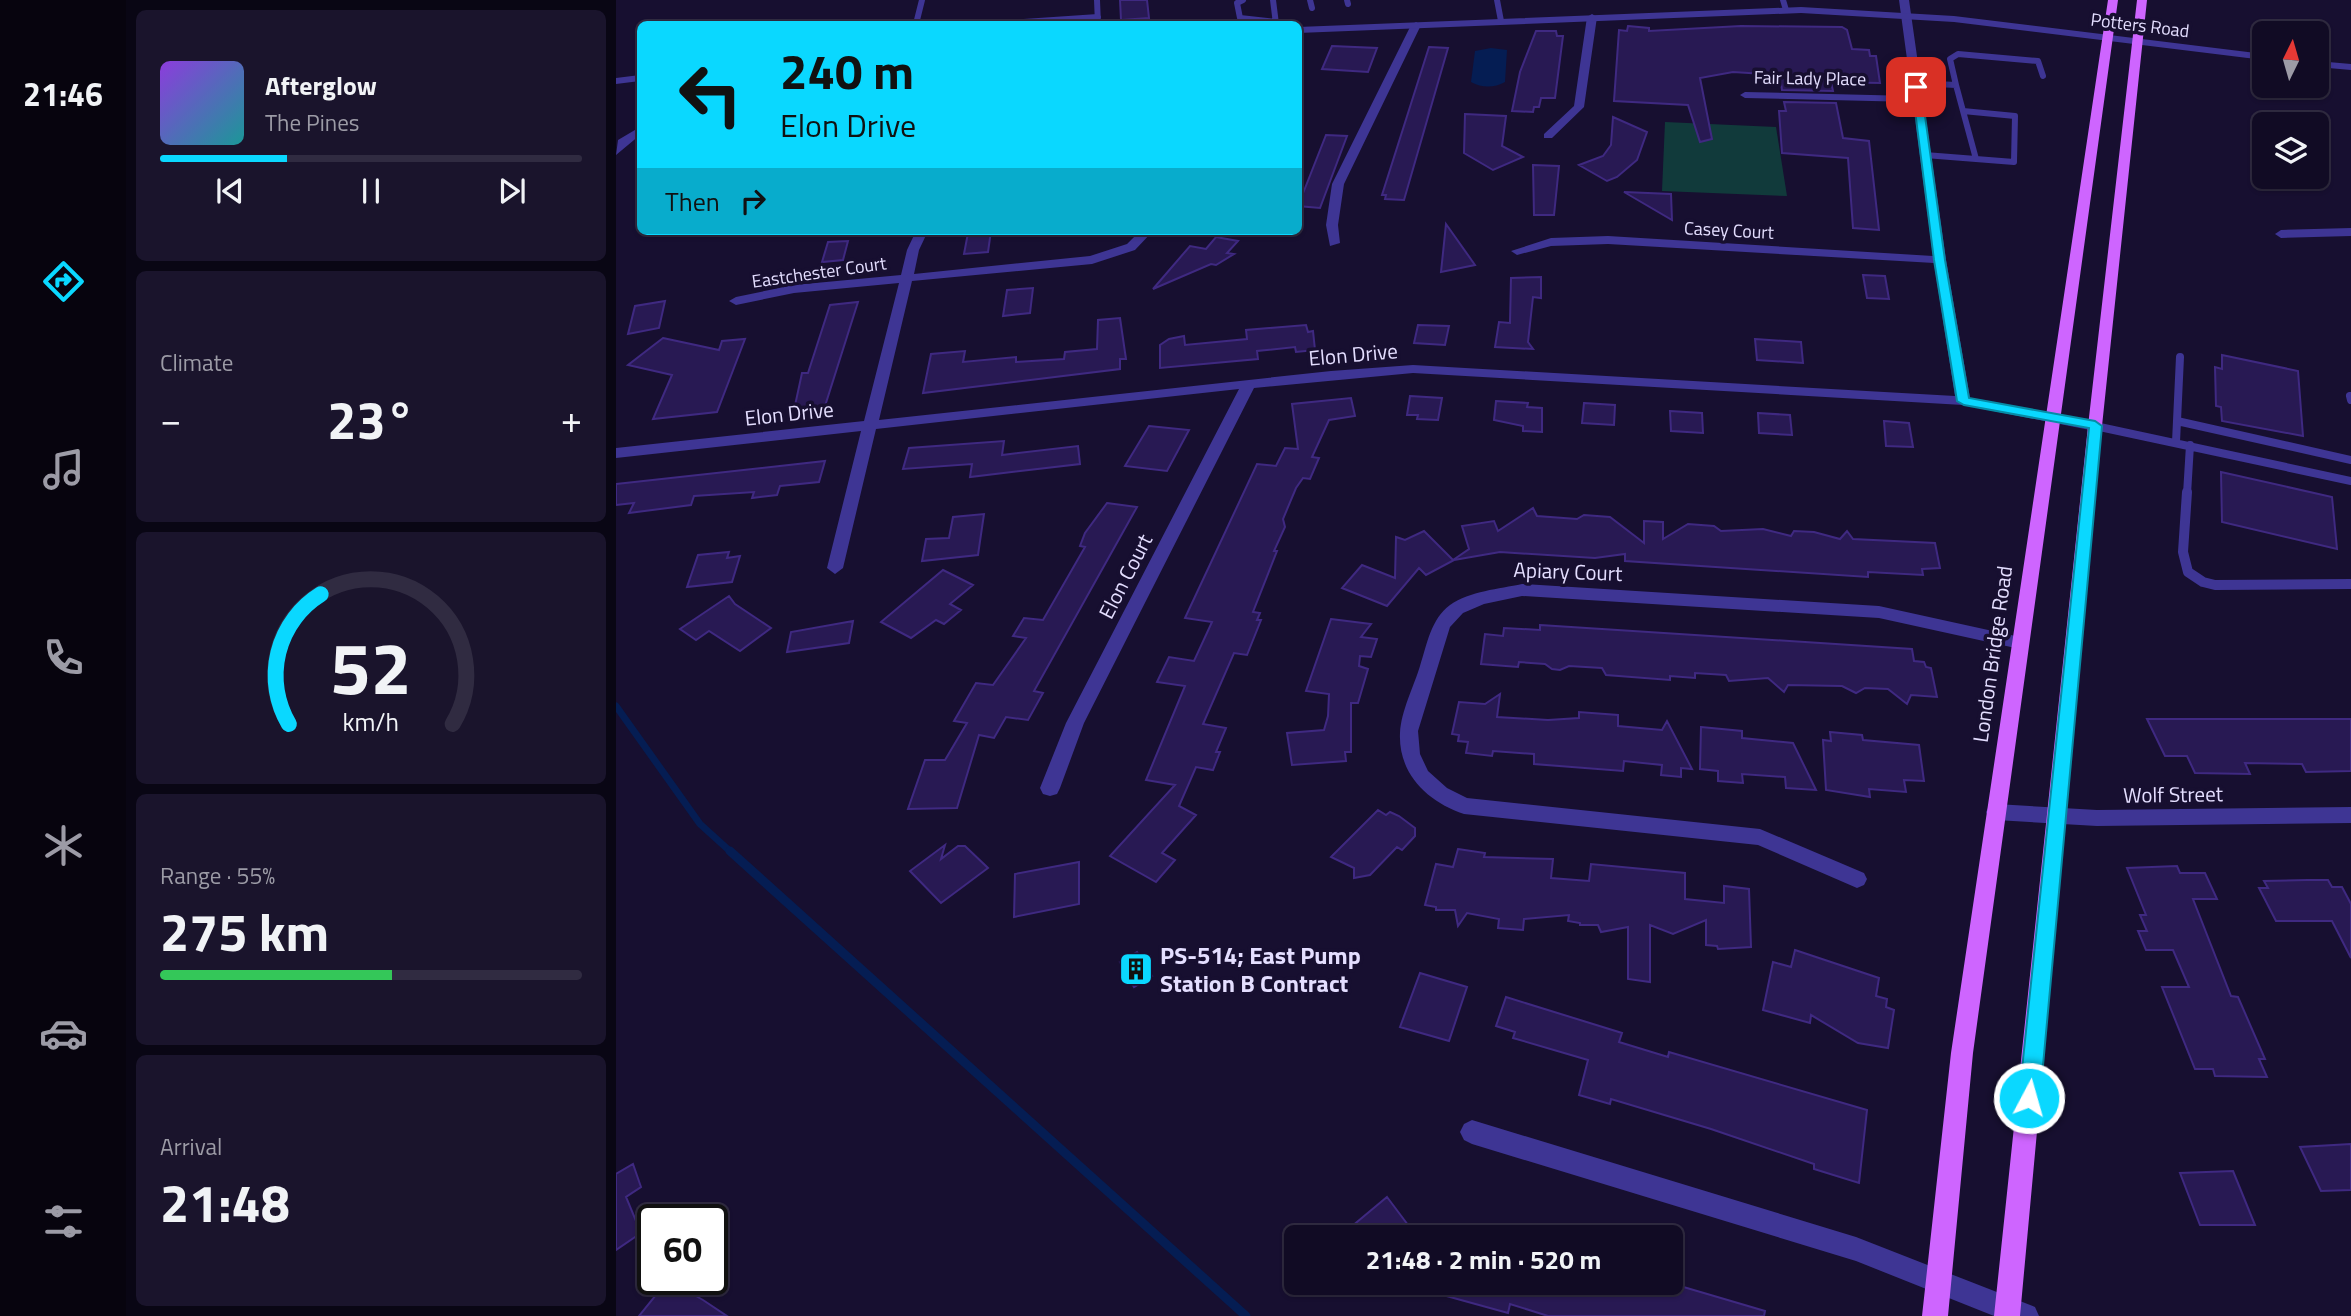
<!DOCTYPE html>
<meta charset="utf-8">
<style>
body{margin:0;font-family:"Titillium Web",sans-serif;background:#1a142c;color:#f1f3f6;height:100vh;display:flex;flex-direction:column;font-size:26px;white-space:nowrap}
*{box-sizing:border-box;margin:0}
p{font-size:23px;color:#9c9ba6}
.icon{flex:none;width:38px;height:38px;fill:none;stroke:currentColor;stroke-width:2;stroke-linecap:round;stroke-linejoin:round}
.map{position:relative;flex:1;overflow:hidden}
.details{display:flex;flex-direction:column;gap:10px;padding:10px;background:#090614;width:490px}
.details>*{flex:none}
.top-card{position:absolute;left:21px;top:21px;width:665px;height:214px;border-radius:10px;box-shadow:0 2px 5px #0004,0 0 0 2px #302b41;background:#0ad8ff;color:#111;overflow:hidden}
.needle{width:46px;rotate:5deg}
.tools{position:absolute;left:1636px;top:21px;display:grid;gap:14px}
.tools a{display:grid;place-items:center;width:77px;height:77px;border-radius:10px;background:#110b24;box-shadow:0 2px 5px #0004,0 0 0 2px #302b41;font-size:35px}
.speed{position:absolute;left:21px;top:1204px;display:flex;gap:14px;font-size:35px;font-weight:700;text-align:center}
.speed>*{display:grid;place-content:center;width:91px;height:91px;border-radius:50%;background:#110b24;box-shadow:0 2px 5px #0004,0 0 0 2px #302b41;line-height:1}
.speed .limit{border:4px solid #111;border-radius:10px;background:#fff;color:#111}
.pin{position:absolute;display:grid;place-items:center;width:60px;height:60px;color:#fff;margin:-30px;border-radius:14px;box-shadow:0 4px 10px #0006}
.me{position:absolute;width:77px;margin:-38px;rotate:6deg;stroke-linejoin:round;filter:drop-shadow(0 0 5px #0008)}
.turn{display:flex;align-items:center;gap:24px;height:147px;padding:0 28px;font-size:32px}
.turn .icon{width:91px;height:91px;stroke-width:2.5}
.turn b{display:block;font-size:49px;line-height:60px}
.then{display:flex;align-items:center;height:66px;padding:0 28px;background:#0003;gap:14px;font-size:26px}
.big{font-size:52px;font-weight:700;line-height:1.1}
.details .widget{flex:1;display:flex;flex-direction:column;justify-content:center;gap:10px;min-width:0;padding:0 24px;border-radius:10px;background:#1a142c}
.details .dial{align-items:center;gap:0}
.dial svg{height:182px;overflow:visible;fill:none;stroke:#302b41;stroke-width:7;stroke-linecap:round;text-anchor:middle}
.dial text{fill:#f1f3f6;stroke:none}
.song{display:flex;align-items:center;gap:21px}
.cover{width:84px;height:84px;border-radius:10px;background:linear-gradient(135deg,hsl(270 70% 55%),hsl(180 70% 35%))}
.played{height:7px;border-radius:4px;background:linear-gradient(90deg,#0ad8ff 30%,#302b41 30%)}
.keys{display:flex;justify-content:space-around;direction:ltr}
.heat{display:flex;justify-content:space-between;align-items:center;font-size:38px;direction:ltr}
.charge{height:10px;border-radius:5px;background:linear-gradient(90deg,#34c759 55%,#302b41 0)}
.trip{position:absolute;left:668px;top:1225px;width:399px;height:70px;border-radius:10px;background:#110b24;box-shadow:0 2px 5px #0004,0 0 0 2px #302b41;font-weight:700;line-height:70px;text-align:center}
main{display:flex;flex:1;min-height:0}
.tab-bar{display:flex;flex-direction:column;width:126px;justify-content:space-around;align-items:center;background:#07040e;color:#9c9ba6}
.tab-bar .icon{width:49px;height:49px}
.tab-bar .active{color:#0ad8ff}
.tab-bar b{font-size:32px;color:#f1f3f6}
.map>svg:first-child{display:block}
.green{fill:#113a3b}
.water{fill:#051d53}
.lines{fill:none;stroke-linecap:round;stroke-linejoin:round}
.stream-far1{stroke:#051d53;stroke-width:7}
.stream{stroke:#051d53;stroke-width:9}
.building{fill:#281953;stroke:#3f2981;stroke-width:2}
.service-far2{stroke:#3e3594;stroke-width:6}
.service-far1{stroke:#3e3594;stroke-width:8}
.service{stroke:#3e3594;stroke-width:10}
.minor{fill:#3e3594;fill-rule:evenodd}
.tertiary{fill:#3e3594;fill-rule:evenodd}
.primary{fill:#ce65ff;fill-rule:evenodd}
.route{fill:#0ad8ff;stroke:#068ca6;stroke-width:2}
.labels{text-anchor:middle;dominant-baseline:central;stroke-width:7;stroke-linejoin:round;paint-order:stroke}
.far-street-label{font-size:18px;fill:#e4deff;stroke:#170f30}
.street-label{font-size:21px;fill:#e4deff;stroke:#170f30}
.near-poi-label{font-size:24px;font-weight:bold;fill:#e4deff;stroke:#170f30;text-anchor:start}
</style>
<main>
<nav class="tab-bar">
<b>21:46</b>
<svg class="icon active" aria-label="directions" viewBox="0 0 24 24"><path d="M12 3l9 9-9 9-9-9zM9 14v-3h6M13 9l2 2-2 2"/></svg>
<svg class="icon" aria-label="music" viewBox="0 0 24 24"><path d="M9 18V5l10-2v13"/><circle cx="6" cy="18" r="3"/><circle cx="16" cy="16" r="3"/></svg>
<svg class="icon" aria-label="phone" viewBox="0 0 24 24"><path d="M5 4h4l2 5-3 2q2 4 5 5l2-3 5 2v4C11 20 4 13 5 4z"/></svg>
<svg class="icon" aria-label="climate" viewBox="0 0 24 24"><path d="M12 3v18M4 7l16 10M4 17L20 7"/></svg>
<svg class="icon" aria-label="car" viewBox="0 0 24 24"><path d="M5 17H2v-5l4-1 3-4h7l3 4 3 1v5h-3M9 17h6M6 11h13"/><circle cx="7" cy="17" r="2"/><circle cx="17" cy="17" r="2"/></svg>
<svg class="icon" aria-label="filters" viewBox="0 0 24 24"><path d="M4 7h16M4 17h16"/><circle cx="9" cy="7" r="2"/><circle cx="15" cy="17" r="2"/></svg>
</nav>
<section class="details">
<div class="widget">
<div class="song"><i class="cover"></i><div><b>Afterglow</b><p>The Pines</p></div></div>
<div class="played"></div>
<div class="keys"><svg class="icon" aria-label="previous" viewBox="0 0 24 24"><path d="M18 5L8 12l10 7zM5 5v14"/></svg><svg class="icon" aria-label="pause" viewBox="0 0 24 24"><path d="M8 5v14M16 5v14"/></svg><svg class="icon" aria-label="next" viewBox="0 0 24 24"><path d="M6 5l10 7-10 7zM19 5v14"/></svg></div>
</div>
<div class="widget"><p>Climate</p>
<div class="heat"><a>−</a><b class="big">23°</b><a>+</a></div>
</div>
<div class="widget dial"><svg viewBox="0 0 100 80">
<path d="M14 69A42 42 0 1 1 86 69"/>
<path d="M14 69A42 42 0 0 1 28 12" stroke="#0ad8ff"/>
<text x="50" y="56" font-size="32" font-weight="700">52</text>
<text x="50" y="72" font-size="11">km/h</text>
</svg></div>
<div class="widget"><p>Range · 55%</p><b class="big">275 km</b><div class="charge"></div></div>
<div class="widget"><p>Arrival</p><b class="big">21:48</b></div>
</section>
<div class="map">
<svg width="1735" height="1316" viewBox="0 0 1735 1316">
<rect width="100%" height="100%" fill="#170f30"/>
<path class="green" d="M1049,122L1160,127L1171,196L1046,191Z"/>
<path class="water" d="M875,48L891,50L889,82C878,88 866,88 855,82L859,51Z"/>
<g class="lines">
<path class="stream-far1" d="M0,706L84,824L116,853"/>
<path class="stream" d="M114,851L630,1316"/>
</g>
<path class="building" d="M504,0H531L533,18L505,20Z
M1012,26L1033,28V31L1125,26L1226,27L1231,30L1236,49L1253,50L1254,56H1260L1264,83L1215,82L1217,91L1166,90L1164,75L1117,72L1084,78L1096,139L1084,142L1072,105L998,101L1003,30L1011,31Z
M920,31H940L941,36H947L939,98H925L923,107H918L917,112L896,111L904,72Z
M716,46L761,48L752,72L706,69Z
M813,47L832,48L788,200L769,199L770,195H766Z
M1168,102L1220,103L1227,138L1253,141L1263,230L1237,228L1232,158L1166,153L1163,111H1170Z
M849,114L890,116L886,146L907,157L877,170L848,153Z
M997,117L1031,132L1021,160L1001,177L991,181L963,165L987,156L995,145Z
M710,135L731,136L704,208L682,206Z
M917,165L943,166L938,215H918Z
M1008,192L1055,194L1056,220Z
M830,224L859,265L825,272Z
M375,231L372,252L348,254L352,233Z
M600,237L622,241L611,253L618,254L600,265L595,264L537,289L574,246L590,249Z
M232,241L227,260L206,262L212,242Z
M1247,275L1269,276L1273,299L1251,298Z
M925,277V298L917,297L912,342L917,349L879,347L883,322L894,323L895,278Z
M417,288L414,313L387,316L391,290Z
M49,301L43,328L12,334L19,306Z
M242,302L209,406L178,410L186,373H192L214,305Z
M504,318L510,359H504V369L307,393L315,354L349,351L347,362L400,357V362L448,359L449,352L481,349L482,320Z
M690,325L692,332L697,331L699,350L680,352L679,347L641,351L642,359L544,368V345L553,339L568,336L569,345L631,339L630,330Z
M802,325L833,326L829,345L798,343Z
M47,338L103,350L106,341L129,339L101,412L37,419L56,375L12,365Z
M1139,339L1185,342L1187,363L1141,360Z
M1606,355L1682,371L1687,436L1606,421L1605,407L1600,406L1599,367L1606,369Z
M794,396L826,398L822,420L801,419L802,415H791Z
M735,398L739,416L713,420L696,457L703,458L694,479L687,478L680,488L667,519L669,527L658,551H661L637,612L644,613L641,620H645L631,655L618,653L587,724L610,728L600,752H604L597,770L580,767L563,806L580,815L546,853L559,860L540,882L494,856L559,785L530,780L569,686L541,682L553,657L578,661L596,622L569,618L641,464L660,466L669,448L682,449L676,404Z
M880,401L912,403L911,407L926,408V432L907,431V426L878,420Z
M968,403L999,405L998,425L966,423Z
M1054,411L1086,413L1087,433L1055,431Z
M1142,413L1174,415L1176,435L1143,433Z
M1268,421L1293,423L1297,447L1270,446Z
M533,426L573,430L551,471L509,466Z
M388,441L386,455L462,446L464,464L354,477L356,464L287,469L293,448Z
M209,461L203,482L164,486L161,495L136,498L138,492L78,496L75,505L13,513L18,503L0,505V484Z
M1605,472L1716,497L1721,549L1606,522Z
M491,503L521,507L418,691L427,693L412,720L390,717L378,738L363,735L341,808L292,809L309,760H329L351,723L338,721L360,683L377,685L410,638L397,636L408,618L427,620L469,547L464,546L469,533Z
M917,508L921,516L961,519L968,515L994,517L1028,543V521L1047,522V539L1072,524L1098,526L1105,531L1147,529L1175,536L1178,531L1198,532L1224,539L1231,531L1237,539L1319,543L1324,568L1306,569L1307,575L1252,572V577L1009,561V554L979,558L884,552L838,560L810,575L803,568L771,606L726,588L746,565L779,578L780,537L789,540L808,531L837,560L853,549L846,526L878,521L882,531Z
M368,514L362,555L306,561L310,539L333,538L337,517Z
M113,552L111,558L124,556L116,582L71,587L82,555Z
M327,570L357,585L334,604L345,610L328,624L320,620L295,638L265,622Z
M113,596L119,604L155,628L124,651L93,631L80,640L64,629Z
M715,619L755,624L745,637L761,639L755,657L744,656L743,666L752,669L742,703H735V752H729L730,761L676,765L671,733L708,730L712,716L713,694L690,691Z
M237,621L233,643L171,652L175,632Z
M924,625L1296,649L1298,661L1308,662L1310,667L1315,668L1321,697L1295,695L1291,704L1272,689L1249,688L1240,693L1226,686L1172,685L1168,692L1152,678L1113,681L1110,675L1079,673V678L1054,676V680L990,675L986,668L953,666L944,670L936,669L929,664L903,662L902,667L865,664L869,634L887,636L888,628L924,630Z
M884,694L881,717L932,720L963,718V712L1002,715V726L1046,730L1051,721L1076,769L1065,768V777L1045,775L1046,765L1008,761L1007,771L918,764V754L877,751L876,756L850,753L852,742L842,741L843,735L836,734L843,702L869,704Z
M1531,719H1735V771L1690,772L1686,764L1629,763L1634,774L1579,773L1571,756H1549Z
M1085,727L1126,731V738L1177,743L1200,790L1170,788L1169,777L1126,774L1127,783L1102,781V771L1084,769Z
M1214,732L1246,735L1247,740L1303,745L1308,781L1288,780L1290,792L1253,789L1254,797L1210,790L1207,740L1215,741Z
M762,810L770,815L774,812L783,816L799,828V836L786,850L781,847L754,875L738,878V868L715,857Z
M329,845L325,859L342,846H349L372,868L325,903L294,871Z
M842,849L869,853L868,857L937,859L935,878L973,881L975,864L1069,873V899L1108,903V886L1133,889L1135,947L1102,949L1101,946L1090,945V920L1057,934L1034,925V982L1012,979V927L985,932L982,925H964V923L952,921L953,915L908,919L907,930L882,928L883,919L851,913L842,926L839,910H820V907L809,905L820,864L837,867Z
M463,862V904L398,917L399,874Z
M1561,866L1564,873H1589L1601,899H1577L1615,996L1622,997L1649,1059H1643L1651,1077L1599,1076L1597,1069H1579L1546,987H1573L1557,950H1530L1522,931H1531L1524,915H1530L1511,868Z
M1691,880H1712L1716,887H1726L1735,904V958L1716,921H1660L1643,888H1652L1648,881Z
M1179,950L1263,978L1260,996L1271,999L1270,1007L1278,1010L1272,1048L1242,1043L1195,1015L1194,1023L1147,1010L1157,962L1175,967Z
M521,952L536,976L518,987L504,962Z
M804,973L851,987L833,1041L784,1027Z
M890,997L1006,1033L1003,1042L1052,1057L1053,1052L1251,1110L1243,1183L1198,1169V1164L1095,1129L995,1099L994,1104L963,1095L972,1060L897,1038L899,1032L880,1026Z
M1735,1144V1190L1705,1191L1684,1147Z
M17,1164L25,1187L10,1197L25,1233L0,1250V1174Z
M1617,1171L1639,1225H1584L1564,1173Z
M771,1197L801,1237H723Z
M52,1280L87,1300L111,1316H23Z
M806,1283H1054L1149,1311L1148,1316H932L894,1304L892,1313L805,1289Z"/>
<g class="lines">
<path class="service-far2" d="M481,0L482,24
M627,0L621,3L624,18L660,22
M657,0L660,24
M694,0L696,8
M731,0L732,4
M881,0L885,21
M1167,0L1170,10
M300,24L306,0
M376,24L482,17
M1300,83L1340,85L1334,59L1342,54L1422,61L1427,76
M1340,85L1347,111
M1309,155L1398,162L1399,116L1347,111L1360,159"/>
<path class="service-far1" d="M1734,396L1735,400
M1561,421L1735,460
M1479,426L1735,481
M1560,442L1564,357
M1571,494L1574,445"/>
<path class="service" d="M1571,492L1567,552L1572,572L1587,582L1599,585L1735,584"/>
<path class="minor" d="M1283,0H1293L1330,260L1354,398L1479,421L1484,423V429L1479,431L1347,405L797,373L638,388L468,723L444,788L441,794L434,796L427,794L424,788L450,723L623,389L260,429L227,568L219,574L211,568L245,431L0,458V448L248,421L283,283L178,293L120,305L113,301L120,297L178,285L285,275L291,250L300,231H312L303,250L298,274L474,256L511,244L524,231H537L519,250L476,264L296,281L263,420L715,371L797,365L1339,396L1318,263L992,244L935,246L901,255L895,251L935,238L992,236L1317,256L1297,102L1129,98L1124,95L1129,92L1296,96Z
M976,14L981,17L968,107L936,138H928V134L958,106L971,17Z
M800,22L805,25L728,184L722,225L724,243L714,246L710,225L716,184L795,25Z
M24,127V135L0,155L2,140Z
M1735,228V236L1665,238L1659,234L1665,230Z
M906,584L1263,606L1404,637L1413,643L1404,649L1263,618L906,596L868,604L847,613L834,627L802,731L804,754L812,771L831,788L851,798L1144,829L1248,873L1251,879L1248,885L1241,888L1142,845L848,814C812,802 782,774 784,733C785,711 798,686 804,666C811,644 815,619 834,605C854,591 883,589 906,584Z
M1380,804L1481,810L1735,807V823L1481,826L1380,820L1373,818L1370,812L1373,806Z
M856,1120L1240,1237L1419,1307L1423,1316H1378L1240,1261L856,1144L848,1140L844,1132L848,1124Z"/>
<path class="tertiary" d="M1185,7L1338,16L1648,54V60L1338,22L1185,13L682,33V27Z
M1701,61L1735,64V70L1701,67Z
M24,75V81L0,84V78Z"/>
<path class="primary" d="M1492,0H1502L1357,1053L1332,1316H1306L1335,1053Z
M1521,0H1531L1486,426L1404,1316H1378L1472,426Z"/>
</g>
<path class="route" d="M1300,84L1305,87L1329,260L1353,398L1479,421L1486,426L1424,1098L1421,1106L1413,1109L1406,1106L1403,1098L1473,428L1348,405L1341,401L1318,260L1296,87Z"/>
<defs>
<g id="building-square" transform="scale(1.75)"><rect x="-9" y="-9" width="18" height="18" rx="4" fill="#0ad8ff" stroke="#170f30"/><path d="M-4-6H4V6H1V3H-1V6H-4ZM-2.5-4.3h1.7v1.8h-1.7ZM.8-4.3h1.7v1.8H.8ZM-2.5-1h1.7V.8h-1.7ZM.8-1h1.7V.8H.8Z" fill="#111"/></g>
</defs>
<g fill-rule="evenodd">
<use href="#building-square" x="520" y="969"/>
</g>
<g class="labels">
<g class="far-street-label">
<text transform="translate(1524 25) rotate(7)">Potters Road</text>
<text transform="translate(1194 78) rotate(1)">Fair Lady Place</text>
<text transform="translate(1113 230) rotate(3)">Casey Court</text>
<text transform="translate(203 272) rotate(-8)">Eastchester Court</text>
</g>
<g class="street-label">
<text transform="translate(737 354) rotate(-5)">Elon Drive</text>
<text transform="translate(173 413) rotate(-6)">Elon Drive</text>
<text transform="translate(952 571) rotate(2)">Apiary Court</text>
<text transform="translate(509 576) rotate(-63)">Elon Court</text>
<text transform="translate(1376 654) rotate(-82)">London Bridge Road</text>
<text transform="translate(1557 794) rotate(-1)">Wolf Street</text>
</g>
<g class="near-poi-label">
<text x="544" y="955">PS-514; East Pump<tspan x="544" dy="28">Station B Contract</tspan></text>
</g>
</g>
</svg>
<div class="tools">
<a><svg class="needle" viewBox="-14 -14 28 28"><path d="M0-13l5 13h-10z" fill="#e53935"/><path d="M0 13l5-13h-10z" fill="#9c9ba6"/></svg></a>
<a><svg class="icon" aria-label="layers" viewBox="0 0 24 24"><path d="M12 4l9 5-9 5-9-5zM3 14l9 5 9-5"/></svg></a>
</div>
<div class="speed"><div class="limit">60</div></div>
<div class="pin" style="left:1300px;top:87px;background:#d93025"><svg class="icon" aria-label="arrive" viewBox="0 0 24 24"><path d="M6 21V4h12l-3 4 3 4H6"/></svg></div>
<svg class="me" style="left:1413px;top:1098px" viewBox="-20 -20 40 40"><circle r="17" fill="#0ad8ff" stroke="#fff" stroke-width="3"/><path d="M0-11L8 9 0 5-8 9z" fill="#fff"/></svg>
<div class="trip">21:48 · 2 min · 520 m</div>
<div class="top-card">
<div class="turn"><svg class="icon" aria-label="left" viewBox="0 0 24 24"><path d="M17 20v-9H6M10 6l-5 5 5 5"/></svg><div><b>240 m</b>Elon Drive</div></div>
<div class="then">Then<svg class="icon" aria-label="right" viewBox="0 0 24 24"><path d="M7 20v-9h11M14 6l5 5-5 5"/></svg></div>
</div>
</div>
</main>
